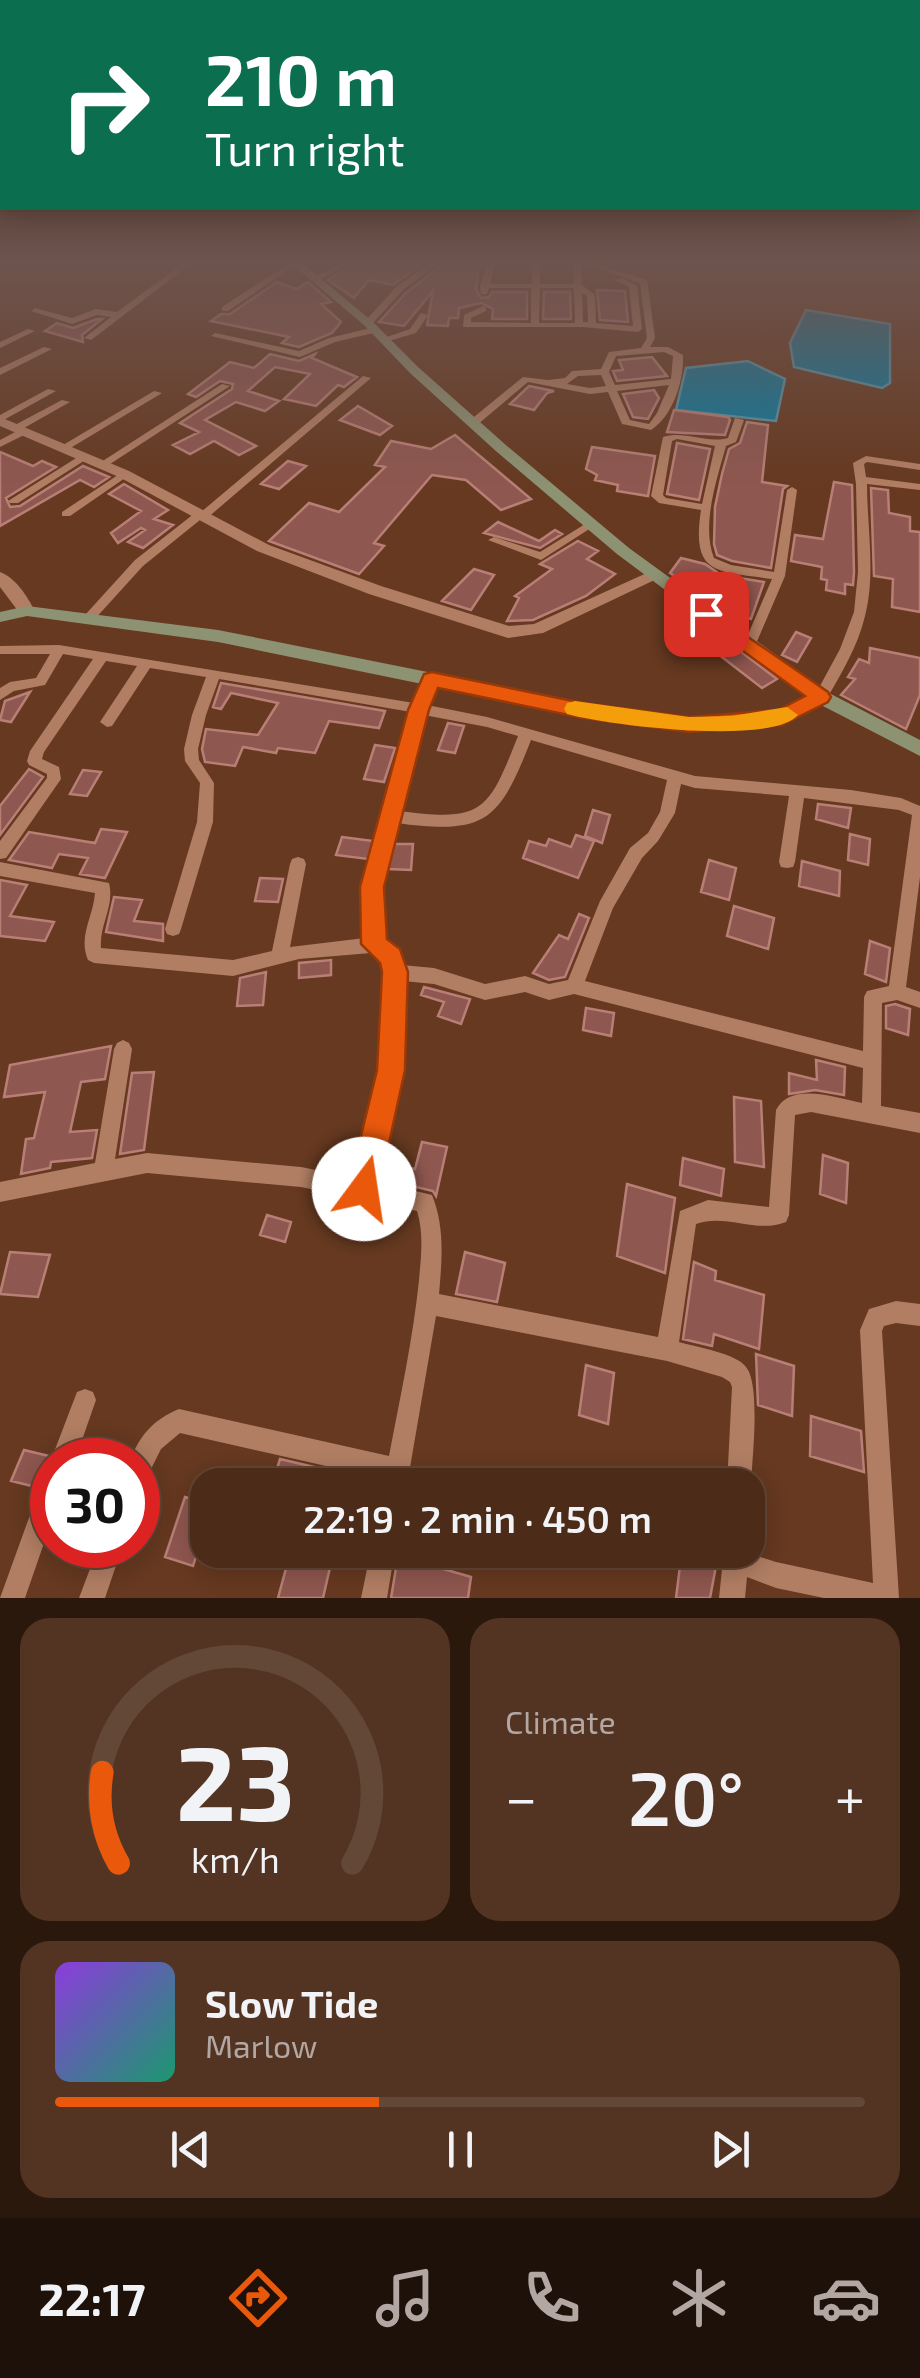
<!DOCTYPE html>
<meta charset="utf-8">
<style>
body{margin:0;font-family:"Exo 2",sans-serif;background:#533321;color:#f1f3f6;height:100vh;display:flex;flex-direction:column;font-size:38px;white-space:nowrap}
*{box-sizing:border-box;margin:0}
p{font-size:32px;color:#b2a7a2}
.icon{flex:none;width:55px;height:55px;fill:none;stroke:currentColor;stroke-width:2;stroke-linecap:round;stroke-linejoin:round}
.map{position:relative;height:1598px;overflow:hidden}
.panel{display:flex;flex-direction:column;gap:20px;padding:20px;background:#2a180d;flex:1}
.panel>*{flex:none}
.top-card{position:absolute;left:0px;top:0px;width:920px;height:210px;box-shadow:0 5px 25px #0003,0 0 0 2px #634737;background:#0b6e4f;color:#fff;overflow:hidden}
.speed{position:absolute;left:30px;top:1438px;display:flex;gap:20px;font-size:50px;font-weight:700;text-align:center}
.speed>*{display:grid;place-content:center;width:130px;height:130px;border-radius:50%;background:#4c2b18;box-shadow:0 5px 25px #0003,0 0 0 2px #634737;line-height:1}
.speed .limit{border:15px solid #d22;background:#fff;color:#111}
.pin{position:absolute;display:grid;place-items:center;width:85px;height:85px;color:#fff;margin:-42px;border-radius:20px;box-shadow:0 5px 15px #0006}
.me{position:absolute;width:110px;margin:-55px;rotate:14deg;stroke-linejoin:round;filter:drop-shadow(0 0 8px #0008)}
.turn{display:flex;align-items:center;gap:35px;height:210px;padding:0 40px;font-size:45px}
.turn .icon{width:130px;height:130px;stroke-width:2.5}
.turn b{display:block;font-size:70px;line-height:85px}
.big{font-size:75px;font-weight:600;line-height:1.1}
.panel .tile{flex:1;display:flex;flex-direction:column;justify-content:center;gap:15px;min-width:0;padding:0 35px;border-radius:30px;background:#533321}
.panel .dial{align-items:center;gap:0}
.dial svg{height:260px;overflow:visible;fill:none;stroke:#634737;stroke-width:7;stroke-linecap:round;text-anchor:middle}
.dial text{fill:#f1f3f6;stroke:none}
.song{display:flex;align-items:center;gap:30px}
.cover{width:120px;height:120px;border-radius:15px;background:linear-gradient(135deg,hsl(270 70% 55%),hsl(160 70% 35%))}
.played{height:10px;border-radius:5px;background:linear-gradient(90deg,#ea580c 40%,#634737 40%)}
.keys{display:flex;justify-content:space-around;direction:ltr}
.heat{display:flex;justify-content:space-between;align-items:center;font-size:55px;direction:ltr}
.panel .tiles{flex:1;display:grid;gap:20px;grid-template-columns:1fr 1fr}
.tile:last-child{grid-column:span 2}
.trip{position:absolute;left:190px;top:1468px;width:575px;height:100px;border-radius:30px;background:#4c2b18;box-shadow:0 5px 25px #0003,0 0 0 2px #634737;font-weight:600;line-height:100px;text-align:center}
.menu{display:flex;height:160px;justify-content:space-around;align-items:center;background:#1e110a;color:#b2a7a2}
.menu .icon{width:70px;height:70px}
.menu .current{color:#ea580c}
.menu b{font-size:45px;color:#f1f3f6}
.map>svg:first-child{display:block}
.water{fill:#087a9f;stroke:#5097ad;stroke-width:2.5}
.building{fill:#8e574f;stroke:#b97f76;stroke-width:2.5}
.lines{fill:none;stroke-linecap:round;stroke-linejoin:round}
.minor{fill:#b17e63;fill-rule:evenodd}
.tertiary{fill:#b17e63;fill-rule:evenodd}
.secondary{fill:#8d9273;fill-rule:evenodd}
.route{fill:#ea580c;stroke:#983908;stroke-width:2.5}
.slow{fill:#f59e0b}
</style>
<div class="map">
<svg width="920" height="1598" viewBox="0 0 920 1598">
<rect width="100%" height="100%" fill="#663920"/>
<path class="water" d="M806,310L890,324V383L882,388L794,367L790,343Z
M748,361L785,379L776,421L676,410L686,368Z"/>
<path class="building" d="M352,264H422L393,285L369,280L354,298L328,280Z
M442,265L479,266L476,289L481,298L489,297L492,292H527V319H492L493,309L481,303L459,308L458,318H449L448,326L427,325L433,291L404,326L379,322L406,293Z
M277,282L296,289L308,282L331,302L321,304L341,322L332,333L299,347L282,343L289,337L211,321L221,314H230Z
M597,290L625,291L628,322L600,320Z
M544,292H570L571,319H543Z
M97,319H102L82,335L83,342L45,331L57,323L73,328Z
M270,354L299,361L315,354L312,358L357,377L344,387L338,385L316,406L284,399L310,374L275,367L248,391L279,401L265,411L236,402L205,420L256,446L239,455L214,441L190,454L173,445L199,432L180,423L232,389L233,384L220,381L196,397L188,394L230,362L254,368Z
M652,357L667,376L617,381L613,371L623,370L619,360Z
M529,386L554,391L547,393L534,410L510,404Z
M654,390L659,398L648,419L633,417L623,394Z
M358,406L392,426L380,435L340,420Z
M674,410L728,417L730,420L725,435L667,432Z
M747,422L768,425L762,482L787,486L783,489L771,568L732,561L717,555L714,544L715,507L722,474L729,449L740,443Z
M455,435L531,499L501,510L466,480L432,475L374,543L384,546L359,574L269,541L309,503L339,512L385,467L375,465L391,441L431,449Z
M677,443L710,449L699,500L667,494Z
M592,447L655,456L648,496L617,491L618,485L595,480L597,475L586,469Z
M0,452L33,466L42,461L56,467L6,498L10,507L20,506L83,466L109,477L94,487L80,480L0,526Z
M288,461L306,466L279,489L261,484Z
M834,482L852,485L854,572L853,585L845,584V594L826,590L827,580L821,579L822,567L791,561L795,535L823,539Z
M124,484L168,510L154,519L173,525L143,548L128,542L145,530L141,528L118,543L111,533L141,511L109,494Z
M871,488L888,490L889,513L910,517V531L920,532V612L892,607L893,579L874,576Z
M498,522L539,541L555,530L562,534L540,548L484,533Z
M578,541L598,551L587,559L615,574L586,596L533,620L507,621L519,598L515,596L552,569L540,564Z
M681,558L705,564L721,575L764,582L751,619L723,610L670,573Z
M474,569L494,575L471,610L442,601Z
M796,632L811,638L797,662L782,655Z
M720,636L748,657L777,679L762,688L705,644Z
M870,648L920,658V695L906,729L841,695L855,679L848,677L859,659L869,663Z
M221,683L385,711L379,728L329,721L315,753L278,748L276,753L243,747L235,766L205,762L202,749L206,729L258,735L278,703L231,693L221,709L213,707Z
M30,692L11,722L0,720L5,701Z
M448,723L464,726L455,753L438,750Z
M375,745L395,748L384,782L364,779Z
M29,769L43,777L0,835V806Z
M83,770L101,772L87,796L70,794Z
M818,804L851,808L848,828L816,819Z
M593,810L610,815L602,843L585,836Z
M101,829L127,832L105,878L80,874L88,858L59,854L52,868L9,860L29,832L95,843Z
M850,834L870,839L868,865L848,860Z
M576,835L594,841L578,878L523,858L529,841L546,846L549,839L571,847Z
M342,837L373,841L368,859L336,855Z
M395,844H413L411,870L388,869Z
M709,860L736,868L729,900L701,892Z
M802,861L840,871L839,896L799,886Z
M260,878L283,879L278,902L255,901Z
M0,880L27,885L10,916L54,922L45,941L0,936Z
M114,897L142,900L134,921L163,924V941L106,932Z
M734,906L774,918L768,949L727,936Z
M579,914L589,918L565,977L549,980L533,973L559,935L568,939Z
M870,941L890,948L886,982L865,974Z
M331,960V975L299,978V963Z
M266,972L263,1005L237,1006L240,978Z
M424,987L470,999L461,1024L438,1016L444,1002L421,995Z
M895,1004L910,1009L908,1035L886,1028V1006Z
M586,1008L614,1013L611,1036L583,1030Z
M111,1046L105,1079L81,1082L70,1132L97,1130L92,1158L51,1162L50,1168L21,1174L26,1139L34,1138L45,1092L4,1097L10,1065Z
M816,1060L845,1067L844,1095L815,1090L789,1094V1073L817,1080Z
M154,1072L144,1150L120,1154L132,1073Z
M734,1097L761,1101L764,1167L735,1162Z
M422,1142L447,1147L436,1196L433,1191L379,1178L383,1162L415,1169Z
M823,1155L848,1163L846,1203L820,1194Z
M683,1158L724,1169L721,1196L680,1185Z
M627,1184L675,1198L665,1273L617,1256Z
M267,1215L291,1222L285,1242L260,1235Z
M10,1252L50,1255L38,1297L0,1294Z
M465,1252L505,1263L497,1302L456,1294Z
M694,1262L716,1271L715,1280L764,1295L759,1349L714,1334L712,1346L683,1339Z
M756,1354L794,1366L792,1416L758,1405Z
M586,1365L614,1373L608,1424L579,1415Z
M811,1416L861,1431L864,1472L810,1456Z
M24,1450L49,1456L46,1474L36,1487L11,1481Z
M280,1459L331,1471L327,1485H272Z
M185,1497L208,1503V1519L193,1566L165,1557Z
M291,1550H334L323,1598H278Z
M682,1550H719L710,1598H676Z
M398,1556L471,1577L468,1598H391Z"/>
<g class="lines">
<path class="minor" d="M182,264H191L91,340L84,338L111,317L97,315L72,324L31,311L35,308L72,318L96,309L117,312Z
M288,264H297L228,311H222V307Z
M339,264H349L317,281L310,279Z
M429,264H438L403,290L371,325H365V321L397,286Z
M487,264H495L490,284H532V264H540V284H574L573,264H581L582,285L595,295L596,323L633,326L629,287L615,280L622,278L637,286L642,329L638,332L583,327H463L464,315L483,306L486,307V311L471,318V322L531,323V288H489L487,294H481L480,286ZM540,288H574L575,323H539ZM582,293L587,296L588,322H583Z
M585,264H596L647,280L655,338L650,347H668L683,355C684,381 673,416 651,430L622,424L608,392L590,394L528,382L477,425H469V421L523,377L548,380L565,378L572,371L601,369L609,352L641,348L647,338L640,283ZM664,352L673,356L671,379L615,385L609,372L616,356ZM601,375L606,386L590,388L567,384L578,376ZM669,385L657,413L649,424L630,420L617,391Z
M421,313L428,315L416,333L385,342L381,339L410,329Z
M375,327L378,328V332L335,342L300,357L211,336L215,333L299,351L329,338Z
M28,329L35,331L0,348V342Z
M44,347L52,349L0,375V368Z
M363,376L371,378L206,519L200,520L143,566L93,621H85V615L135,560L195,513L201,512Z
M222,384L230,386L107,466L98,464Z
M48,389L56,391L0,422V415Z
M154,391L162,393L67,450L58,448Z
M62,400L70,402L24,428L29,431L28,433L0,447V440L17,431L12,428L13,426Z
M735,418L744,420L736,442L726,446C717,479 701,525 714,558L731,565L774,572L787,490L792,487L797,490L785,576L755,646L749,650L743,646L772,579C716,571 691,576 701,510L659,503L651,496L663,437C685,430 706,444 728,438ZM677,439L715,446L702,504L666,498L663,495L672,441Z
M81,455L90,457L18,503H10L8,501Z
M866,456L920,464V470L867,462L864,464L866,477L920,484V490L867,484C867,527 876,574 865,616C858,646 841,674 826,700L821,702L814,697L840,649L854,612L858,572L856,484L853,463Z
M124,471L128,472V476L70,516H62V512Z
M590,521L594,522V526L541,560L488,540L494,537L540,552Z
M59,645L414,703L427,676L432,674L439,679L427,705L487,717L695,776L851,790L901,798L920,806V877L906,987L920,992V1008L897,1000L882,1003L881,1106L920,1113V1133L811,1112L795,1115L789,1215L786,1222C756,1234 726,1213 696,1224L679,1342C696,1347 736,1353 746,1367C761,1385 752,1460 751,1485L748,1493V1485H727L732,1387L730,1382L722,1377L667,1361L436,1316L407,1485H383L384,1479L180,1433L161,1449L146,1479L138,1483V1460H130C141,1434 153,1420 179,1409L389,1456C400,1398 413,1339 419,1280C421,1257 424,1233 417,1211L301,1187L147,1173L0,1202V1182L95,1163L114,1049L117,1043L123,1040L129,1043L132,1049L115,1159L147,1153L301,1167L356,1178L382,1070L386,972L384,961L371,953L299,959L233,976L94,963L88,960C78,936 93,918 95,893L0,876V862L109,883C115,906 99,925 101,948L233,960L272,951L290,864L292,859L298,857L304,859L306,864L290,947L365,938L364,887L411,712L219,679L206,715L198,749L199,760L214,783L213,822L181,929L179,934L173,936L167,934L165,929L197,822L200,783L185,761L184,749L192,715L206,677L150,668L112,726L107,727L100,722L137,666L106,661L44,752L42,759L59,767L61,779L6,858L0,859V841L47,778V774L29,765L27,761L30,751L93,659L63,654L45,685L14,691L0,700V688L10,682L36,678L50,654H0V646ZM424,715L487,727L518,736C488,812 483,822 399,811ZM531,740L667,780L660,812L648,833L630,848L600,901L568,980L549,984L525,976L485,984L434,968L402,965L397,952L382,941L380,887L396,823C486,835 499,822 531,740ZM681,784L695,788L789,796L779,862L781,867L787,868L793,867L795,862L804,798L899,810L912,815L889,986L867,991L864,997L863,1051L585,981L613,908L642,858L658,841L675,813ZM403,981L434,984L485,1000L525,992L549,1000L574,994L863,1068L862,1103C836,1098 791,1081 776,1110L769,1207L708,1200L680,1211L658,1337L439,1294C442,1260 445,1227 432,1195L375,1181L400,1070Z
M896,1301L920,1304V1326L896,1323L884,1326L882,1331L899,1598H824L776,1588L747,1577L745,1598H719L724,1550H748V1548V1553L776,1562L873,1583L860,1330L869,1309Z
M85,1389L93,1392L96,1400L75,1460H52V1463L51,1460L77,1392Z
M52,1476V1520L25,1598H0L43,1479Z
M99,1545H123L105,1598H79Z
M371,1550H395L387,1598H361Z"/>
<path class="tertiary" d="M0,417L129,471L269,545L381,586L509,626L534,624L649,572L655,571L663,576L543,633L508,638L369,594L257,551L119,477L0,426Z
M0,572C16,578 27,596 35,611L33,615H21L0,587Z"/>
<path class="secondary" d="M292,264H303L372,321L418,367L507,446L629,548L827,692L920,740V756L821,705L782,724L689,732L583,717L218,642L27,616L0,622V612L27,606L218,630L583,703L689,718L779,711L807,696L617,554L497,452L410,373L364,325Z"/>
</g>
<linearGradient id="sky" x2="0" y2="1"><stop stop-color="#381f12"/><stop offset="0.54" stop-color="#6e544e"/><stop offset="1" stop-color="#6e544e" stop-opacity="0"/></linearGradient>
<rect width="920" height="487" fill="url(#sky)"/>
<path class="route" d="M706,608L828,692L831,697L828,702L782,725L689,732L583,718L438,688L429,710L384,887L387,939L400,949L408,972L405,1070L379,1189L374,1200L364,1204L353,1200L348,1189L377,1070L382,972L380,963L361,944L360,887L408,710L424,674L432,672L583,703L689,717L778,710L805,696L699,619L696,614Z"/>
<path class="slow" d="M575,701L689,717L732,716L787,707L798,715C772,746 606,725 567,714L564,709L567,703Z"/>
</svg>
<div class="speed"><div class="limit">30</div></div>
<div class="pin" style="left:706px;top:614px;background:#d93025"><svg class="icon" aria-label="arrive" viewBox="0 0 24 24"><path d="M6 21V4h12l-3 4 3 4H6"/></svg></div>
<svg class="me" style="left:364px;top:1189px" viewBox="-20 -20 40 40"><circle r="19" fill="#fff"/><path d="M0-13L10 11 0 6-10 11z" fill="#ea580c"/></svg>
<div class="trip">22:19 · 2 min · 450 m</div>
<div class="top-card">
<div class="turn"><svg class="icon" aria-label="right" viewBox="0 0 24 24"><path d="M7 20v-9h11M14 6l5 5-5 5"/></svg><div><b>210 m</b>Turn right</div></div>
</div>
</div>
<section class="panel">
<div class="tiles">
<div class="tile dial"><svg viewBox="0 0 100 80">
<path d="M14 69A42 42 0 1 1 86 69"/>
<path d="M14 69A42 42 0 0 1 9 41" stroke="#ea580c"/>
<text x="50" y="56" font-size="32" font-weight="700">23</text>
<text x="50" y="72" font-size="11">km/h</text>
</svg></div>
<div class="tile"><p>Climate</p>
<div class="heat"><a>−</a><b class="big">20°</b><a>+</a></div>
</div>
<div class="tile">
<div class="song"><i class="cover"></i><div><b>Slow Tide</b><p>Marlow</p></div></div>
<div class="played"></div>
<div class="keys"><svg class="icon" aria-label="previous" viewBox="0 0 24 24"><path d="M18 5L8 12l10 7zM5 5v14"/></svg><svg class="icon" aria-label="pause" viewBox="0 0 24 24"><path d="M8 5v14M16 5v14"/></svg><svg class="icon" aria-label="next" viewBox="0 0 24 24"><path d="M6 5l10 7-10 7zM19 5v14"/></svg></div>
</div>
</div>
</section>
<nav class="menu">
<b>22:17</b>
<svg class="icon current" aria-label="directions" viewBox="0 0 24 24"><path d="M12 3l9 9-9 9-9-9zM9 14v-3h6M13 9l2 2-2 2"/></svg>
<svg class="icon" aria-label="music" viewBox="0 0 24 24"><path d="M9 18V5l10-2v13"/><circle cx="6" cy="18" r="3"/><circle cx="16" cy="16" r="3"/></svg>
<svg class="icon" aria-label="phone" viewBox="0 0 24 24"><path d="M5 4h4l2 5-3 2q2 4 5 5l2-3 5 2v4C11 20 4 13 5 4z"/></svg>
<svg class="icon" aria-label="climate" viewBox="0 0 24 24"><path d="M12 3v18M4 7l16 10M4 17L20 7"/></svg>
<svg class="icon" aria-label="car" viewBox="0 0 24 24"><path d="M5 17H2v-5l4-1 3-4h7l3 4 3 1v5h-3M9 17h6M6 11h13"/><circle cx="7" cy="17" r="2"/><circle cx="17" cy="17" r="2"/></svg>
</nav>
